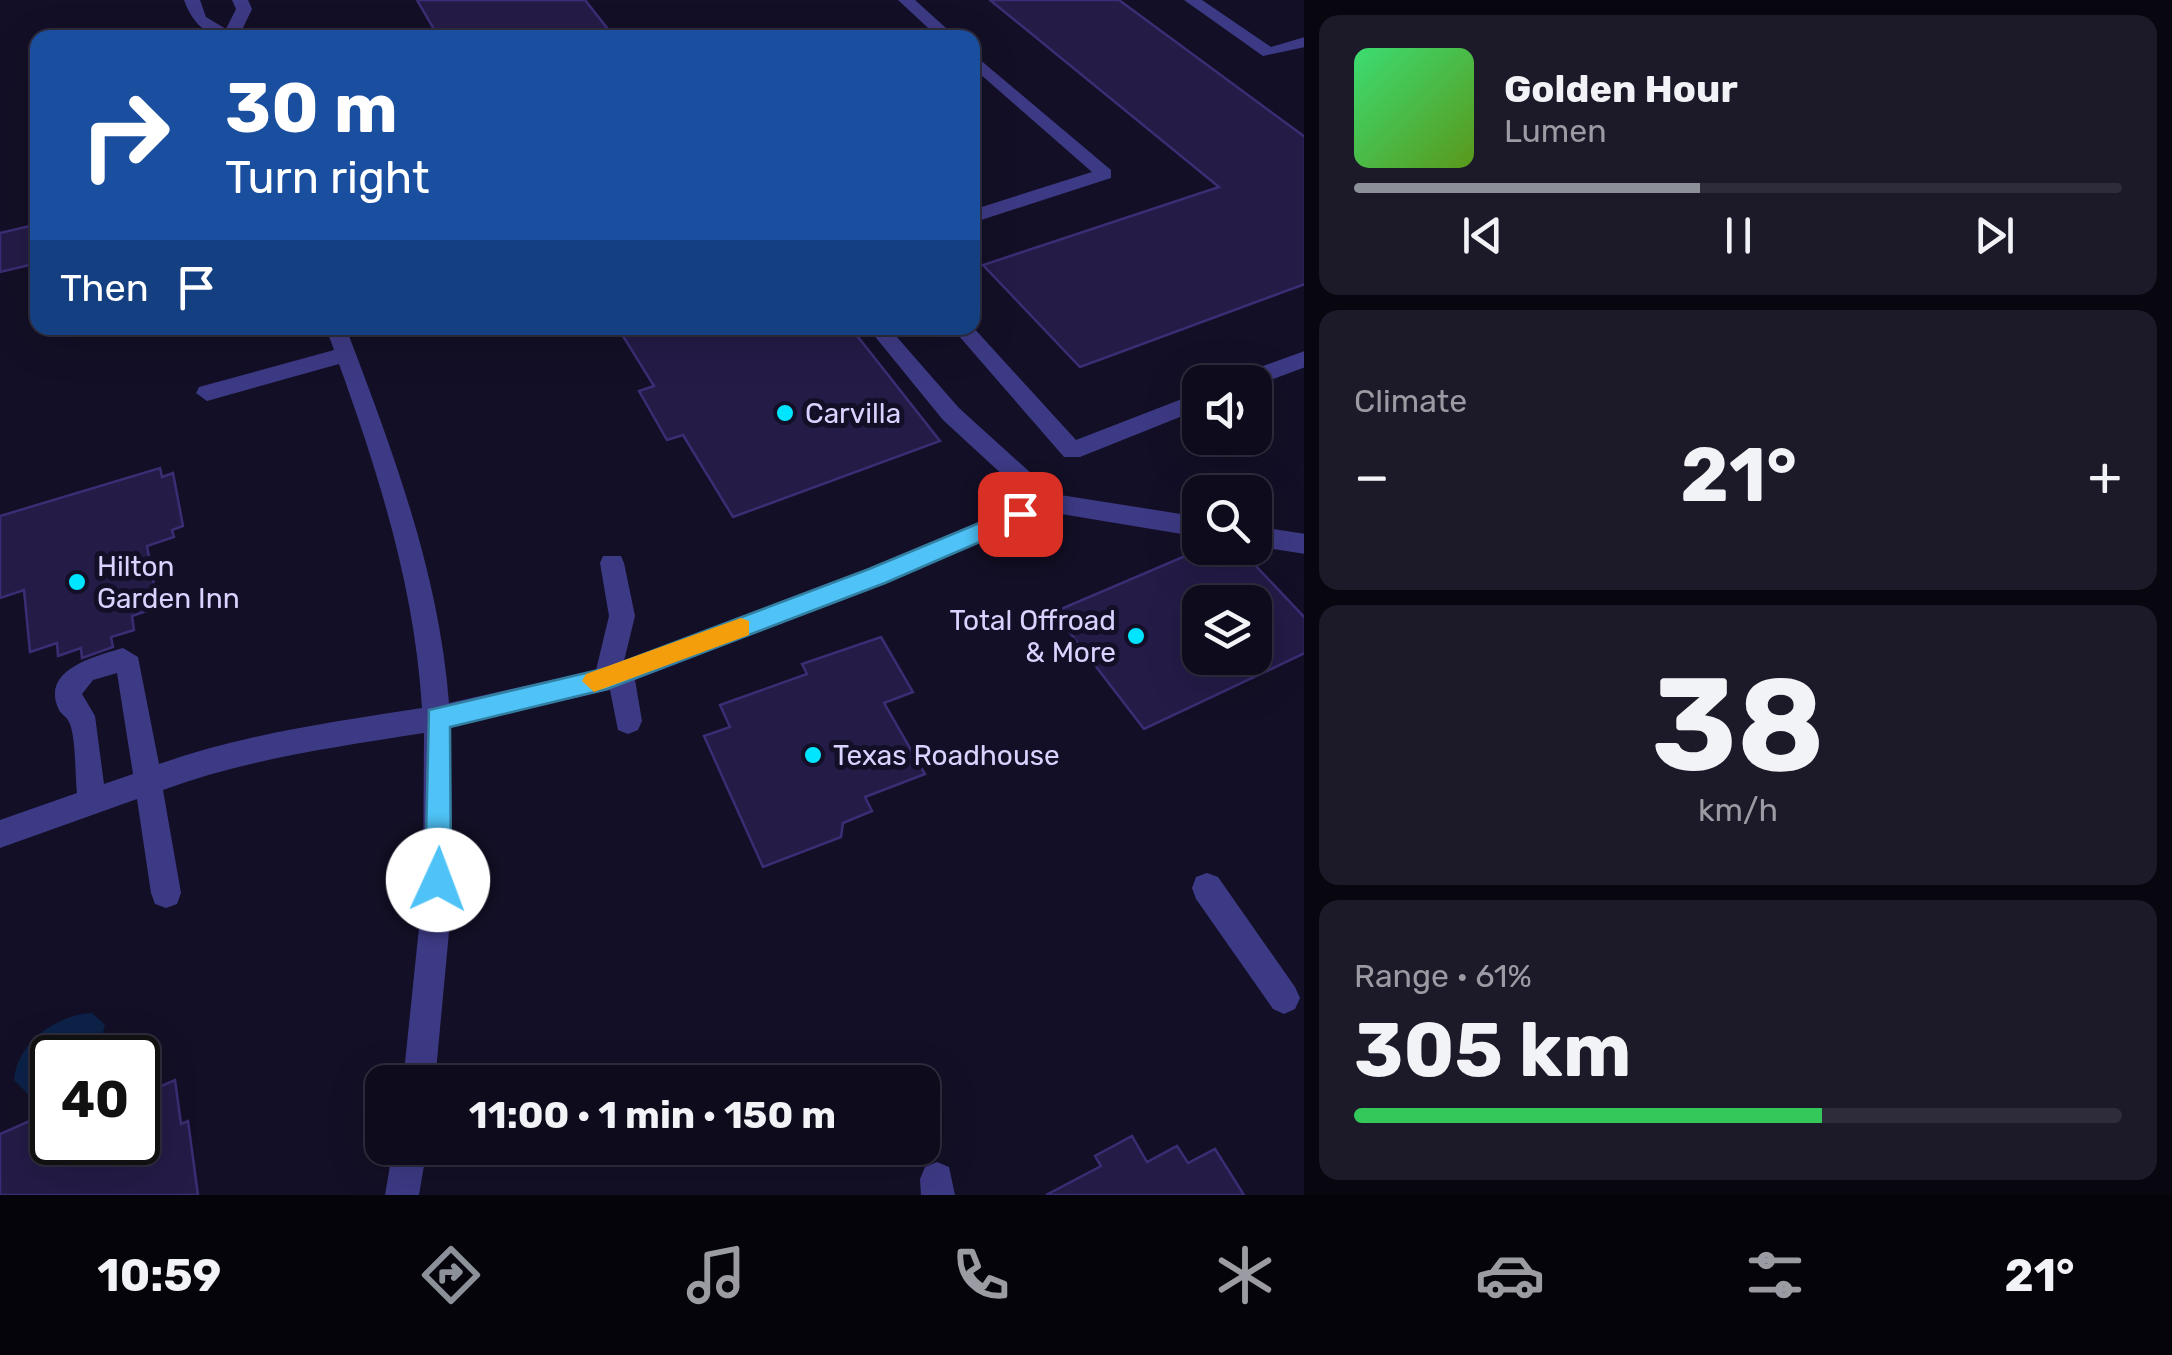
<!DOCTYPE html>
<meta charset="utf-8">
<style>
body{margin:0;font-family:Rubik,sans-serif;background:#1c1929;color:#f1f3f6;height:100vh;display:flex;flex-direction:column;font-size:38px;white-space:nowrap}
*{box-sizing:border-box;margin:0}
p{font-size:32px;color:#9b9ba3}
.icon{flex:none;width:55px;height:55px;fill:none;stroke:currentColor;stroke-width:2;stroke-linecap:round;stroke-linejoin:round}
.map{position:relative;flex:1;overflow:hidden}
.panel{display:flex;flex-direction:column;gap:15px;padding:15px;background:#08060f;width:868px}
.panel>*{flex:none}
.top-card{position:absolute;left:30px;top:30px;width:950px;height:305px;border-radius:20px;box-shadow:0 10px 40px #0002,0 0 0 2px #2e2b3b;background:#1a4fa0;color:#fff;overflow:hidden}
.fabs{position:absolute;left:1182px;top:365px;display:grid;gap:20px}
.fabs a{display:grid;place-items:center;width:90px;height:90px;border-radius:20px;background:#0e0b1c;box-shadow:0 10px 40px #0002,0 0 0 2px #2e2b3b;font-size:50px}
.speed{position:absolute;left:30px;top:1035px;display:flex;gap:20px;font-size:50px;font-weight:700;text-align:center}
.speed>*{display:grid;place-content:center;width:130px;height:130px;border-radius:50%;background:#0e0b1c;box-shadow:0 10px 40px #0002,0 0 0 2px #2e2b3b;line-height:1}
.speed .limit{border:5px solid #111;border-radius:15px;background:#fff;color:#111}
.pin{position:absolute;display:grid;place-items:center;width:85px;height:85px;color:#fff;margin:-42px;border-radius:20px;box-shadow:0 5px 15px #0006}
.me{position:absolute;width:110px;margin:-55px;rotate:2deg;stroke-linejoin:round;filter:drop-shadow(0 0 8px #0008)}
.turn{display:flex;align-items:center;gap:35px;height:210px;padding:0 30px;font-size:45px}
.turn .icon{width:130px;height:130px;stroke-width:2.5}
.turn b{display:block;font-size:70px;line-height:85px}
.then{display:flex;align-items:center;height:95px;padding:0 30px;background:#0003;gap:20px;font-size:38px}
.big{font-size:75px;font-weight:700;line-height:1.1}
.panel .tile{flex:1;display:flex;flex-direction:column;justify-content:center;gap:15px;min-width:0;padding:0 35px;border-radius:20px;background:#1c1929}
.panel .dial{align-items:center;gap:0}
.dial b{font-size:130px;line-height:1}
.song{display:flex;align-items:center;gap:30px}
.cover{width:120px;height:120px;border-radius:15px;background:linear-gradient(135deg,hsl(140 70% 55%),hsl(90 70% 35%))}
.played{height:10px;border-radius:5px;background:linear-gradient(90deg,#8c9099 45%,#2e2b3b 45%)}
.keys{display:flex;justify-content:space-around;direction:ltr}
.heat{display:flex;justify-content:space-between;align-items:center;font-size:55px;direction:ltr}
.charge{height:15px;border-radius:8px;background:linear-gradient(90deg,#34c759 61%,#2e2b3b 0)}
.trip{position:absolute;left:365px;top:1065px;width:575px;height:100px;border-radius:20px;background:#0e0b1c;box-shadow:0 10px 40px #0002,0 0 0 2px #2e2b3b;font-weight:700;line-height:100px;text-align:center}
.tab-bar{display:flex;height:160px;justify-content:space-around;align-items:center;background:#06040b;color:#9b9ba3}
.tab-bar .icon{width:70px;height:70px}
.tab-bar .active{color:#8c9099}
.tab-bar b{font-size:45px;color:#f1f3f6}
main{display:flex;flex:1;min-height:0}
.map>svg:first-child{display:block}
.water{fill:#0c2248}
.building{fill:#241b47;stroke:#3b2d73;stroke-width:2.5;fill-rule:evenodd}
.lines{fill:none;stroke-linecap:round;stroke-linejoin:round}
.minor{fill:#3d3a85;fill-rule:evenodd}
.route{fill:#4fc3f7;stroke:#337fa1;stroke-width:2.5}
.slow{fill:#f59e0b}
.poi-dot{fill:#00e5ff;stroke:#130f26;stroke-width:4}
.labels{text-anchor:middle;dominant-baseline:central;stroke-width:10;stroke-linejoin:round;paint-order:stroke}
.poi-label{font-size:28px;fill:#d9d4ff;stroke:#130f26;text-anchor:start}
</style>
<main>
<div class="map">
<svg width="1305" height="1195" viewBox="0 0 1305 1195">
<rect width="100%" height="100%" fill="#130f26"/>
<path class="water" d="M92,1013L105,1025L96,1057L52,1058V1080L29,1095L14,1080C17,1043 56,1015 92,1013Z"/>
<path class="building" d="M417,0H585L615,38H439Z
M990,0H1119L1305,137V284L1080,367L983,265L1219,187Z
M38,224V263L0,272V233Z
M618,328H851L940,441L733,517L683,435L667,440L639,391L654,386Z
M160,468L162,477L173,473L183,526L172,530L174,537L147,546L158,607L132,616L134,630L111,637L113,647L82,658L81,648L58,656L57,643L30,652L24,590L0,598V516Z
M1199,550L1255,565L1305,618V653L1144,729L1054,612ZM1200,602H1255V658H1200Z
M881,637L913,692L884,703L925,774L865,797L872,811L843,823L841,837L763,867L704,736L730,727L720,705L807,674L802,664Z
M175,1080L181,1124L188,1121L198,1195H0V1134L52,1111V1142H138V1096Z
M1132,1136L1147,1162L1177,1146L1188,1163L1215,1149L1244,1195H1046L1101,1166L1095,1156Z"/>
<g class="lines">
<path class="minor" d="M184,0H200L206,17L226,29L236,9L232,0H248L252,9L238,38C209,38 194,27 184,0Z
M898,0H915L957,38H939Z
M1184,0H1202L1271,47L1305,37V47L1263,56Z
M972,53L1111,170V178L972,223V210L1092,172L972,67Z
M972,326L1076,440L1200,392V409L1080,457H1064L952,328Z
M326,328H346C392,449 439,572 449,703L596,670L609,616L600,563L603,556H621L624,563L635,616L624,661L868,569L1030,500L943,420L868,328H889L959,408L1054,494L1200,517V537L1049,512L886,583L635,680L642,721L638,730L628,734L618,730L610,690L450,727L453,889L435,1082H403L423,889L424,733C335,747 248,759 163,790L181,893L177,904L166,908L155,904L151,893L137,799L0,848V820L77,793C75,776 76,735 69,722C67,717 61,714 59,710C39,669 97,656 123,648L138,657L159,764C245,734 332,722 422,708C415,589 379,475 339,364L207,401L196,393L199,387L334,350ZM117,673L133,774L104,784L95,716L82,694L93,680Z
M1305,351V367L1255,386V382H1232L1235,376Z
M1255,526L1305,534V554L1255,546Z
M1207,873L1218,877L1295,987L1300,998L1295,1009L1284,1014L1273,1009L1196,899L1192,888L1196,877Z
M393,1148H427L419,1195H385Z
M937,1162L949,1167L955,1195H921L920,1179L925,1167Z"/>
</g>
<path class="route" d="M1020,506L1028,508V521L885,583L607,689L450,727L451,880L448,890L438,894L428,890L425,880L429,710L607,668L869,569Z"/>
<path class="slow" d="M741,618L749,621V635L594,692L582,681L586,674Z"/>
<g class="poi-dot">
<circle cx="785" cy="413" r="10"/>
<circle cx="77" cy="582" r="10"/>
<circle cx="1136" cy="636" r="10"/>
<circle cx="813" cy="755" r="10"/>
</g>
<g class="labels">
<g class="poi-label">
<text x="805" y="413">Carvilla</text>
<text x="97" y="566">Hilton<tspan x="97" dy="32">Garden Inn</tspan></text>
<text x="1116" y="620" text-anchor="end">Total Offroad<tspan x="1116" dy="32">&amp; More</tspan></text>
<text x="833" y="755">Texas Roadhouse</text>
</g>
</g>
</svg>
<div class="fabs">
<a><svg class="icon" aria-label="sound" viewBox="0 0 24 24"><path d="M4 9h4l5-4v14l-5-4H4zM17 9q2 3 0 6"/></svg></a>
<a><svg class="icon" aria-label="search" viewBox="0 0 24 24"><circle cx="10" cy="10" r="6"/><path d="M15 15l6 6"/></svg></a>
<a><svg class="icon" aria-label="layers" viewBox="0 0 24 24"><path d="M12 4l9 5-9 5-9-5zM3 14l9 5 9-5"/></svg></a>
</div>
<div class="speed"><div class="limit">40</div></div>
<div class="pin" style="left:1020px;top:514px;background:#d93025"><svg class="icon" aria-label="arrive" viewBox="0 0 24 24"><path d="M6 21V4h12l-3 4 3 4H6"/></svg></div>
<svg class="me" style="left:438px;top:880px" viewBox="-20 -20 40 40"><circle r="19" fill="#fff"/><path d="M0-13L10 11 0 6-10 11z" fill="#4fc3f7"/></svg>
<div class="trip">11:00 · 1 min · 150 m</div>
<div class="top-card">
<div class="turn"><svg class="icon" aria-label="right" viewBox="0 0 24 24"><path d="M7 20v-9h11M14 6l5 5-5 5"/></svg><div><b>30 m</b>Turn right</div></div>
<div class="then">Then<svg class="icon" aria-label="arrive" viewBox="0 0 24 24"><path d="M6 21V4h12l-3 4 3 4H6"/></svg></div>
</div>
</div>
<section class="panel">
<div class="tile">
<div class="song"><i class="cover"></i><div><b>Golden Hour</b><p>Lumen</p></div></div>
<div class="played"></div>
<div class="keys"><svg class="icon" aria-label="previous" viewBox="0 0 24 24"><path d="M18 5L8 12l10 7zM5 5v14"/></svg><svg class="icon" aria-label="pause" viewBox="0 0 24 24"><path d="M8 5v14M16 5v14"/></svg><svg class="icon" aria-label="next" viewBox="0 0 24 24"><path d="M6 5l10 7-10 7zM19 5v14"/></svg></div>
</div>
<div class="tile"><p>Climate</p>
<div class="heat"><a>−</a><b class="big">21°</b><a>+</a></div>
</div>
<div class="tile dial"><b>38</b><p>km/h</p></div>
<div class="tile"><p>Range · 61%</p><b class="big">305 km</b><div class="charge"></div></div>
</section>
</main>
<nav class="tab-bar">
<b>10:59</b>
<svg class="icon active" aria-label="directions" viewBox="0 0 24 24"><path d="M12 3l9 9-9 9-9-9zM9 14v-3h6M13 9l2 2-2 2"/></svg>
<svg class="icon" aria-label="music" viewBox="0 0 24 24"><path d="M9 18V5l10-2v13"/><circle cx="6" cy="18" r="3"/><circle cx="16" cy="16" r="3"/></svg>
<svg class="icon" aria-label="phone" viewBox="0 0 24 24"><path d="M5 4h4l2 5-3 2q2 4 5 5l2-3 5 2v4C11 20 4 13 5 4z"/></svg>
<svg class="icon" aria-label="climate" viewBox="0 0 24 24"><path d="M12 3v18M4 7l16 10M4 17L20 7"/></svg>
<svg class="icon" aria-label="car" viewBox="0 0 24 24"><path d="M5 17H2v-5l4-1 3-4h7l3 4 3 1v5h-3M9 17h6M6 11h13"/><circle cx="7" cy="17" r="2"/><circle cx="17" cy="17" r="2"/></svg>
<svg class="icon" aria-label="filters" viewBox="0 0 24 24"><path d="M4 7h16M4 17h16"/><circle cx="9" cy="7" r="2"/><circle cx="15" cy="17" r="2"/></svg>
<b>21°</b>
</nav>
